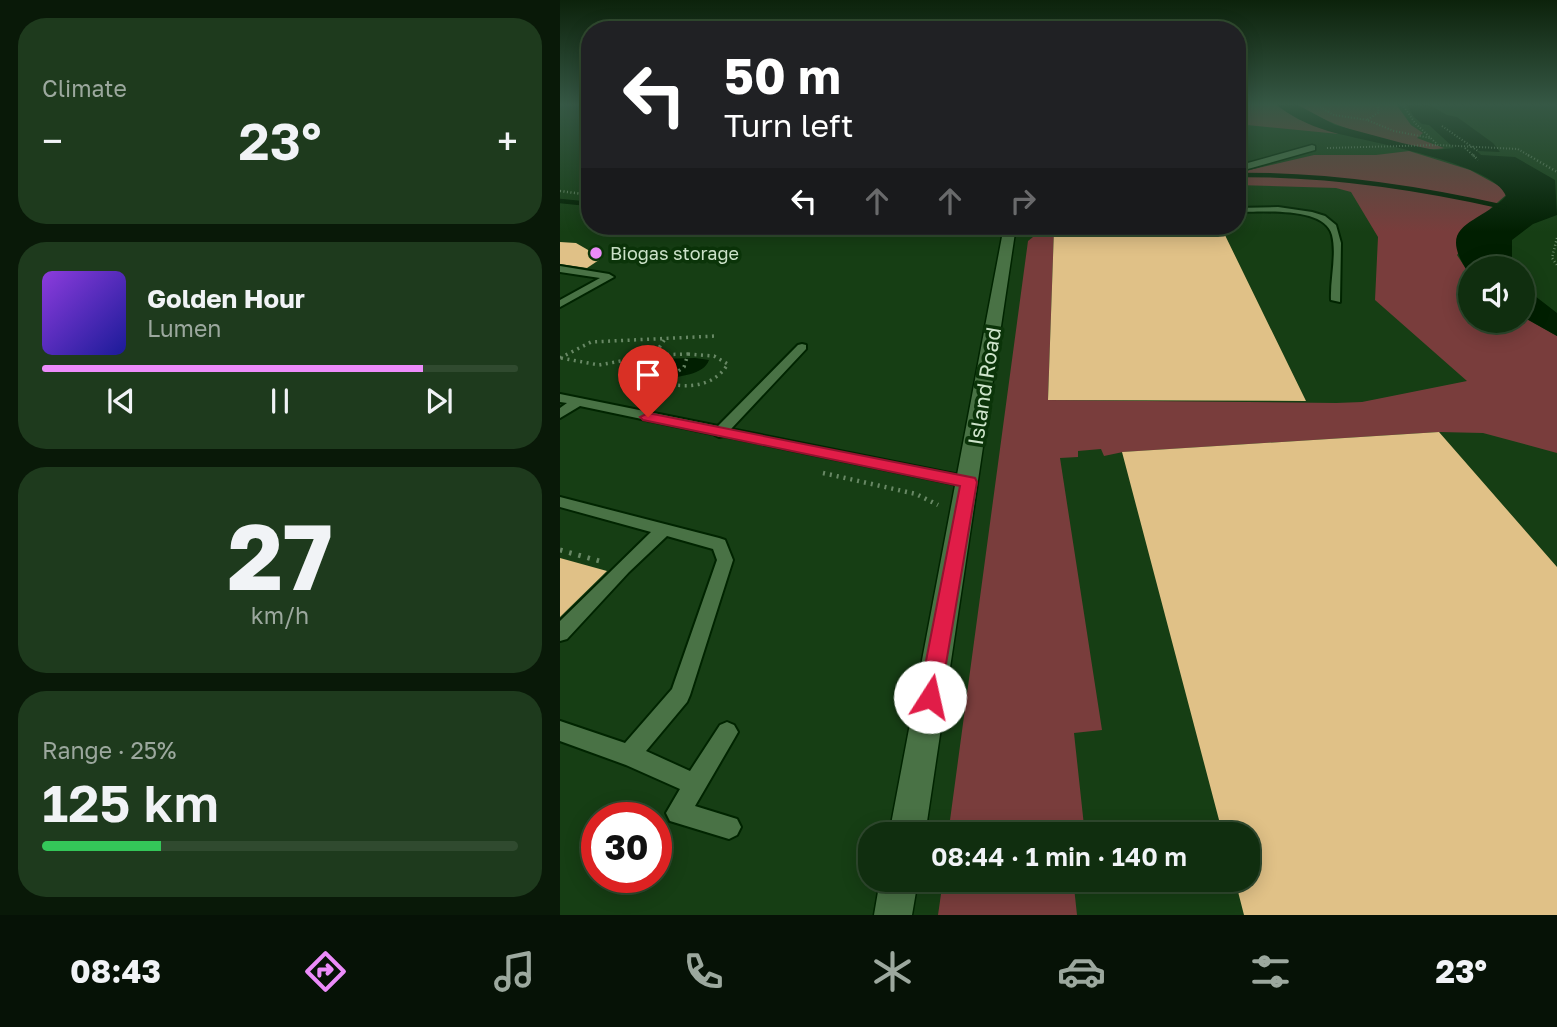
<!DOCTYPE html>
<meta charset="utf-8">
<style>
body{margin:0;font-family:"Golos Text",sans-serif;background:#1e3a1d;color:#f1f3f6;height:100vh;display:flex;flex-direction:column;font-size:26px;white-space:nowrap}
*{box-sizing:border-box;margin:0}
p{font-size:23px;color:#9ca89e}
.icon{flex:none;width:38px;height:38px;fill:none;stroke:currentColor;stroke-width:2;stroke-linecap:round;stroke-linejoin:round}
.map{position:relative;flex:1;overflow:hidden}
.side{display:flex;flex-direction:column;gap:18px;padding:18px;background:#091908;width:560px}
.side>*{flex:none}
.hud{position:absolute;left:21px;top:21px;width:665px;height:214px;border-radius:28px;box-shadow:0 4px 18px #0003,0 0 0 2px #304a2f;background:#202124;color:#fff;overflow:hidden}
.buttons{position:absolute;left:898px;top:256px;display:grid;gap:14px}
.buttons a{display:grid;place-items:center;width:77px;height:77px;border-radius:50%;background:#102e0f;box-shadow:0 4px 18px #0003,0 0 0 2px #304a2f;font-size:35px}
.speed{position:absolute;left:21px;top:802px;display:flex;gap:14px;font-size:35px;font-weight:700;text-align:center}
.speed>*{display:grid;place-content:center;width:91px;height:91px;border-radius:50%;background:#102e0f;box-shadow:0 4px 18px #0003,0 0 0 2px #304a2f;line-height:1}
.speed .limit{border:10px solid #d22;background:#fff;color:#111}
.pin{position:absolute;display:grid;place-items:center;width:60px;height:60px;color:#fff;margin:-72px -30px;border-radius:50% 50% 50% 0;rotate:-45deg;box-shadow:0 0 7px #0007}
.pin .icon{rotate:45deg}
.me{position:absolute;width:77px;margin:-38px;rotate:10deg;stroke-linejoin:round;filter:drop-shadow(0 0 5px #0008)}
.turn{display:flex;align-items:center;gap:24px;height:147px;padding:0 28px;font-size:32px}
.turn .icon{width:91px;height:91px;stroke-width:2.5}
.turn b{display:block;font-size:49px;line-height:60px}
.lanes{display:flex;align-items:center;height:66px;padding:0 28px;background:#0003;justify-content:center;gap:35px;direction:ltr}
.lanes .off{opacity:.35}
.big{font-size:52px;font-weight:600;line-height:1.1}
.side .widget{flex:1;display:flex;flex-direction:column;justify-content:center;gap:10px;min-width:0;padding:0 24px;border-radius:28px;background:#1e3a1d}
.side .dial{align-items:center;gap:0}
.dial b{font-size:91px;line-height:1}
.song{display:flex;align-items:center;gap:21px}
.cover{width:84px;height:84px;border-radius:10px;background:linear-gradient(135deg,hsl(270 70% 55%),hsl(240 70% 35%))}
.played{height:7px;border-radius:4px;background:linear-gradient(90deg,#ec8cfa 80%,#304a2f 80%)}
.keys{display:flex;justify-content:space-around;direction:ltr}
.heat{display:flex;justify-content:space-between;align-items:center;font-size:38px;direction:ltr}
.charge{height:10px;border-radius:5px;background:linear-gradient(90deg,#34c759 25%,#304a2f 0)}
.trip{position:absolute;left:298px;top:822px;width:402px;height:70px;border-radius:28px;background:#102e0f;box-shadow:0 4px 18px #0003,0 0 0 2px #304a2f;font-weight:600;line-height:70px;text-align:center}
.tabs{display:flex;height:112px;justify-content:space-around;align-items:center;background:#061206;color:#9ca89e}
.tabs .icon{width:49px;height:49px}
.tabs .current{color:#ec8cfa}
.tabs b{font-size:32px;color:#f1f3f6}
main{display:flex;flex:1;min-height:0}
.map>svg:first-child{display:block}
.green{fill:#793d3c}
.water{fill:#011f01}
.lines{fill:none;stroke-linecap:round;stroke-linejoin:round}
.stream-far1{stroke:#011f01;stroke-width:4.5}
.stream{stroke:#011f01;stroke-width:5}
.building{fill:#e0c187}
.lane-casing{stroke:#002400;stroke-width:4}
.street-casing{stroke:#002400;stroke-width:3}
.path-far4{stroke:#688865;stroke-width:2;stroke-dasharray:1 2;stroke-linecap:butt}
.path-far3{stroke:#688865;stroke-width:2.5;stroke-dasharray:1 2.5;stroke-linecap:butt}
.path-far2{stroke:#688865;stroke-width:3.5;stroke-dasharray:2 4.5;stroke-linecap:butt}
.path-far1{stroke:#688865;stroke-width:4.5;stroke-dasharray:2 5;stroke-linecap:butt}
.path{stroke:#688865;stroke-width:5;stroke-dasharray:2.5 7;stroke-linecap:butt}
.lane{fill:#497245;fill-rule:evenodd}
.street{fill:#497245;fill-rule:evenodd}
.route{fill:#e11d48;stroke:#92132f;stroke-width:2}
.poi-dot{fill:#ec8cfa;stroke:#0b3409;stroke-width:2.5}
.labels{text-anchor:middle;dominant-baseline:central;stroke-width:7;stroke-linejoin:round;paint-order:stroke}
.far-poi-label{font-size:18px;fill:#cee4cb;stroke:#0b3409;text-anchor:start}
.street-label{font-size:21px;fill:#cee4cb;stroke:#0b3409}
</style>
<main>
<section class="side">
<div class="widget"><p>Climate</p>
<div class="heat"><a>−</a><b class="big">23°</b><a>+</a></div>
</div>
<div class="widget">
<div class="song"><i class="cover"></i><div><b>Golden Hour</b><p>Lumen</p></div></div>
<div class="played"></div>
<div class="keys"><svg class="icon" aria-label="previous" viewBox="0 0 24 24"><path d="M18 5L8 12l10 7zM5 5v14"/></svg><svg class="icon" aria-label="pause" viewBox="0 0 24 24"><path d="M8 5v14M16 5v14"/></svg><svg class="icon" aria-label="next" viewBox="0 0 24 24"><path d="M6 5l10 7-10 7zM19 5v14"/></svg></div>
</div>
<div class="widget dial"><b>27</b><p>km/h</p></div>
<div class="widget"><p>Range · 25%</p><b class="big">125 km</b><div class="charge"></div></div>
</section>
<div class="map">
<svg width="997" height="915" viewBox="0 0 997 915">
<rect width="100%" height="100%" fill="#163e14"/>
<path class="green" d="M677,104H715L738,119L779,134L677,124Z
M736,104H836L851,125L863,133L857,138L884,148C855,155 761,123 736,104Z
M849,151L910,170L943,188L946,195L931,208L897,255L910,275V320H962L963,317L997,336V453L923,433L879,432L563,452L544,456L541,449L518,451V457L500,458L542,730L514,733L525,835H388L468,241L478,233L494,229L488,400L776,403L802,402L907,381L815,300L818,237L791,192L776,188L677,185V173L754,155H816Z
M383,880H530L531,885L514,887L517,915H378Z"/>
<path class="water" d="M715,104H736L775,125L842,143L874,150L894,148L869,125L862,124L854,117L846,104H868L887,115L897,117L933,143L940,152L917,151L921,155L955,157L995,180L997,215L973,224L952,240V268H910V275C873,222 918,226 946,196C935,163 802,141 768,131C748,125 731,116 715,104Z
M962,286L997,313V336L963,317Z
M135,358L149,360C144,375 118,377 104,378L99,374V369L85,368L97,359Z"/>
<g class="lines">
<path class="stream-far1" d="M677,175C768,174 855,187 944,207
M0,201L30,204"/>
<path class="stream" d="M214,226L274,232L391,226"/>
</g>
<path class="building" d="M494,229H662L746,401L488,400Z
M0,242L16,243L42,258L27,268L0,264Z
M879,432L997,567V915H684L675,880H688V835H663L562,452Z
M0,558L47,571L0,617Z"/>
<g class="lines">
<g class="lane-casing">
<path id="lane" d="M718,207L752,212L765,216L776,225L781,243L780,302L771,300C770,279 777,255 772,235C765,206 700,212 677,212V208Z
M471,226H488L449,234L445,232Z
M0,266L49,274L54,277L0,307V300L40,278L0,272Z
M242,344L246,345V349L171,429L409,477L416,482L414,486L409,487L164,436L159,437L153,434L20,406L0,418V408L7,403L0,402V394L158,426L238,345Z
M0,497L159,538L165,540L173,560L130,695L127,702L86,751L130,771L160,725L167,722L174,725L178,732L174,739L135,806L177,819L181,827L177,835L169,839L110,821L106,813L120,789L66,765L0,741V721L65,743L112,689L157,560L153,549L107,536L69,572L7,639L0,641V621L91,532L0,507Z"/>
</g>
<g class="street-casing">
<path id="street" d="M752,145L755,146V150L677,172V166Z
M444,226H456L365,835H329Z
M320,880H358L352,915H314Z"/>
</g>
<path class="path-far4" d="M755,104L774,115L807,120
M817,104L819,112L807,120L834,131L870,138
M842,104L855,123L878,145L958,149L971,157
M882,126L918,151
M767,148L878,145
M905,148L915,157"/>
<path class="path-far3" d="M913,155L918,160
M968,155L997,172
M0,191L30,195
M997,238L992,258L997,265"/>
<path class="path-far2" d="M128,354L154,356L168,364C153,388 127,388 102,383L124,367Z
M94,355L128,354
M0,358L31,342L156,336
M1,358L39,365L94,355L105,339"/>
<path class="path-far1" d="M263,473L356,494L378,505"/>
<path class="path" d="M0,550L43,562"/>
<use href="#lane" class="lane"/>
<use href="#street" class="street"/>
</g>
<linearGradient id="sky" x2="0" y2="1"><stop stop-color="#0c220b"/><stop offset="0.45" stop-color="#365845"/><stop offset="1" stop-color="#365845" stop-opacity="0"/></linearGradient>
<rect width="997" height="232" fill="url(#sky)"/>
<path class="route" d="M88,413L415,478L417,482L379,705L370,708L362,705L359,697L400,486L83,420L80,417Z"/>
<circle class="poi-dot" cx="36" cy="253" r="7"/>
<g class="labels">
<g class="far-poi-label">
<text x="50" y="253">Biogas storage</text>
</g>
<g class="street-label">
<text transform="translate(424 386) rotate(-81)">Island Road</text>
</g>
</g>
</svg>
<div class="buttons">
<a><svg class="icon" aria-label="sound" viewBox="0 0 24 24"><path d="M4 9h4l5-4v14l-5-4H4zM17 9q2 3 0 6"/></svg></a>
</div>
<div class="speed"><div class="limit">30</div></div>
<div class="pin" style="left:88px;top:417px;background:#d93025"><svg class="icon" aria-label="arrive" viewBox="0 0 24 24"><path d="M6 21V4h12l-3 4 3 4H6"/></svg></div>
<svg class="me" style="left:370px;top:697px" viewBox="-20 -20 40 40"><circle r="19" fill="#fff"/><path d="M0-13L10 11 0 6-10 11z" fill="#e11d48"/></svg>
<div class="trip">08:44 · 1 min · 140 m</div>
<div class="hud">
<div class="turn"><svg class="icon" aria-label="left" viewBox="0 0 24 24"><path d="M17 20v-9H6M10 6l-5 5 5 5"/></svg><div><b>50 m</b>Turn left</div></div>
<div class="lanes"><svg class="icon" aria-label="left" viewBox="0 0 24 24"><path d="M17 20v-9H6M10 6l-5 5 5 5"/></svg><svg class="icon off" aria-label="ahead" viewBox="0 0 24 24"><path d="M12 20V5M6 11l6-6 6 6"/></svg><svg class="icon off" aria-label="ahead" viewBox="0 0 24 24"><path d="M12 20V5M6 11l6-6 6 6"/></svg><svg class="icon off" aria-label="right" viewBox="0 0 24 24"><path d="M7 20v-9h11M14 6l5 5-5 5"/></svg></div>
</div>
</div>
</main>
<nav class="tabs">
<b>08:43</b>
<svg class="icon current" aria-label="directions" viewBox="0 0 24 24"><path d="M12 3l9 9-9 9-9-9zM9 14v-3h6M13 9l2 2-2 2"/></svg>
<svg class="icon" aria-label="music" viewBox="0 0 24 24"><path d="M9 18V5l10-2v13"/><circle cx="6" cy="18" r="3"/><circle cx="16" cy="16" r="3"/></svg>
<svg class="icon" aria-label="phone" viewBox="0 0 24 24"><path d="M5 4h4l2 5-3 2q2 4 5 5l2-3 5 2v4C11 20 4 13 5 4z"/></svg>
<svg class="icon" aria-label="climate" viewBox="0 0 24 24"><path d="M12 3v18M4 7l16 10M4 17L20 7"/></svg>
<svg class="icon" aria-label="car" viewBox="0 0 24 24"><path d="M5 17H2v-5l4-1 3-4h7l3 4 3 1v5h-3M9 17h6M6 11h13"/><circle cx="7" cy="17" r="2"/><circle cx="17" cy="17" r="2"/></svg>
<svg class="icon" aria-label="filters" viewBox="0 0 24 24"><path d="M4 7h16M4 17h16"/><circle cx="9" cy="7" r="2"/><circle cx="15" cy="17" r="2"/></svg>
<b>23°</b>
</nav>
